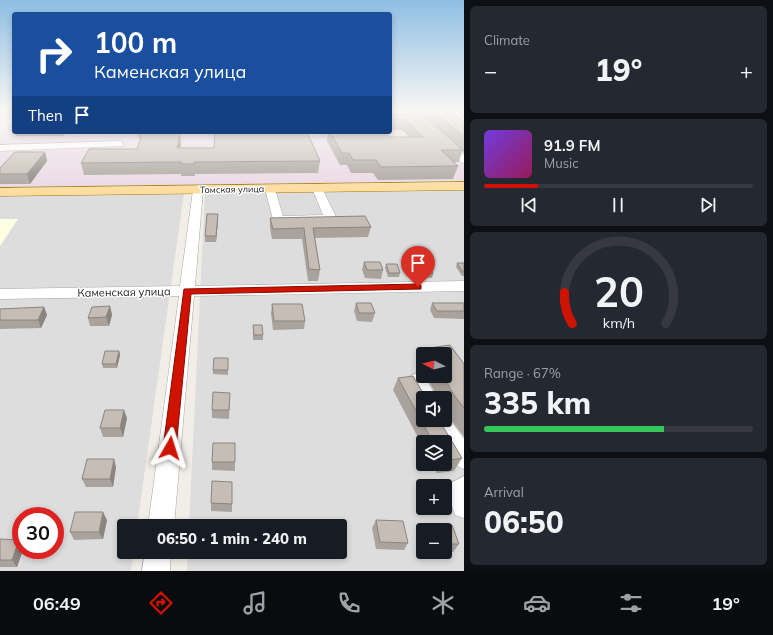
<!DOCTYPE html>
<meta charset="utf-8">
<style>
body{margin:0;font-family:Mulish,sans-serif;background:#242831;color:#f1f3f6;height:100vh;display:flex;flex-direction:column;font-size:15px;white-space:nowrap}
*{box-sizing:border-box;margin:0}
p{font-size:13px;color:#9ea1a6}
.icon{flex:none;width:22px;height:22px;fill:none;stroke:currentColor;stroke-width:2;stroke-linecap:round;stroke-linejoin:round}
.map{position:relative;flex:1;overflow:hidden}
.panel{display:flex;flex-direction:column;gap:6px;padding:6px;background:#0d0f14;width:309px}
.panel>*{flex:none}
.top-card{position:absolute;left:12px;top:12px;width:380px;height:122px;border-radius:4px;box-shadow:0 2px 6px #0003;background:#1a4fa0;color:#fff;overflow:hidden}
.needle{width:26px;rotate:277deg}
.tools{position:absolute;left:416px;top:347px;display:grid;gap:8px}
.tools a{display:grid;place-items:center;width:36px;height:36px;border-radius:4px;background:#171b24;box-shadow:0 2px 6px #0003;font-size:20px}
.speed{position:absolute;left:12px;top:507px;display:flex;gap:8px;font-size:20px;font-weight:700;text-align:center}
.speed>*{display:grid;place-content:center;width:52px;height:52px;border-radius:50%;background:#171b24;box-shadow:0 2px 6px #0003;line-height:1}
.speed .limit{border:6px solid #d22;background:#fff;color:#111}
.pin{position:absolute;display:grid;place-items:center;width:34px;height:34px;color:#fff;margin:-41px -17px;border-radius:50% 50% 50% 0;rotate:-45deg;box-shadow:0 0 4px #0007}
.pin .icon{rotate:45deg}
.me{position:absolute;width:44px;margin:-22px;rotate:6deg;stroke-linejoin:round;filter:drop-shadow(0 0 3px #0008)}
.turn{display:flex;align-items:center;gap:14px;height:84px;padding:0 16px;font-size:18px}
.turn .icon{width:52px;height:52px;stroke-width:2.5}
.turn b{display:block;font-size:28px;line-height:34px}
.then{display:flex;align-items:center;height:38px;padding:0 16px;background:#0003;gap:8px;font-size:15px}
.big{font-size:30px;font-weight:800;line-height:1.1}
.panel .widget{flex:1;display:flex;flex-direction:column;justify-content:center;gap:6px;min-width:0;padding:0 14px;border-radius:6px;background:#242831}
.panel .dial{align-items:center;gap:0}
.dial svg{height:104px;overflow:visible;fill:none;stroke:#363941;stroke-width:7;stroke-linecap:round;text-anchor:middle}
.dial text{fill:#f1f3f6;stroke:none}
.song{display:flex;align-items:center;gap:12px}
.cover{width:48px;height:48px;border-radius:6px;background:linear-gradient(135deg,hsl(260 70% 55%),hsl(330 70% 35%))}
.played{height:4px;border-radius:2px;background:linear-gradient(90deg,#d01300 20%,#363941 20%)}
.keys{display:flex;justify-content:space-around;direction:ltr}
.heat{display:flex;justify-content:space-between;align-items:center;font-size:22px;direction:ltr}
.charge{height:6px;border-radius:3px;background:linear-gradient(90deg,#34c759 67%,#363941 0)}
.trip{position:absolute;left:117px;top:519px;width:230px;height:40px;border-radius:4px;background:#171b24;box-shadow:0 2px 6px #0003;font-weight:800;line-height:40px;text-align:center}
.tabs{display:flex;height:64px;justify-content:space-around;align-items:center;background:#090b0e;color:#9ea1a6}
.tabs .icon{width:28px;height:28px}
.tabs .selected{color:#d01300}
.tabs b{font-size:18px;color:#f1f3f6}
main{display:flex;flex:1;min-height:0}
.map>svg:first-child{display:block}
.residential{fill:#dedddd;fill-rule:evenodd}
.industrial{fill:#ead8e5}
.education{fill:#fcffe1}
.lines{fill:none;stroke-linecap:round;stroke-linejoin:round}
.minor-casing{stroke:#a7a7a7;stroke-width:1}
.major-casing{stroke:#9c7700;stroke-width:1}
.minor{fill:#fff;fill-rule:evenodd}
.major{fill:#fddd9f;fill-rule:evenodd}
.rail{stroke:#6e6e6e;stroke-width:1.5;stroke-dasharray:4.5 4.5;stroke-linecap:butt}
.wall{fill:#aaa39d}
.shaded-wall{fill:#8b857f}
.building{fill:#c6beb6;stroke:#8b857f}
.route{fill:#d01300;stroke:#870c00}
.labels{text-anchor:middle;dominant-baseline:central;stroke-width:3;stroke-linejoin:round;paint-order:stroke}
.far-street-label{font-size:9px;fill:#202020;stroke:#fff}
.street-label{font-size:11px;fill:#202020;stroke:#fff}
</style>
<main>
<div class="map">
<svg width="464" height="571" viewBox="0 0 464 571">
<rect width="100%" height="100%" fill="#f1eee7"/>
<path class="residential" d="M464,191V571H187L188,552H340V526H189L205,193ZM423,354H445V376H423ZM423,398H445V420H423ZM423,442H445V464H423ZM423,486H445V508H423ZM423,530H445V552H423Z
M184,193L137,526H124V552H134L131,571H0V196ZM21,516H55V550H21Z"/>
<path class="industrial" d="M390,112L464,135V181L0,188V135L14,120V132H390Z"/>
<path class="education" d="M0,219H18L0,246Z"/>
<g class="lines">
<g class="minor-casing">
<path id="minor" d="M446,140L464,155V163L461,162L443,145L442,143Z
M119,141L122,142V146L0,151V145Z
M317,185L322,188L337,219L335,222L274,223L265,189L266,187L270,186L275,189L283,216L323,215L312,188Z
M198,187L203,190L195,286L464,281V291L194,296L174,526H148L179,296L0,299V289L180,286L193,190Z
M417,373L424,376L437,398H423V405L420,404L407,381L410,376Z
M445,413L464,439V469C454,466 445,453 445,442H442L430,420H445Z
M464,476V518L455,515L447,491L451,483Z
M145,552H171L170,571H142Z"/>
</g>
<g class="major-casing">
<path id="major" d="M464,182V190L0,196V188Z"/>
</g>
<use href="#minor" class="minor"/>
<use href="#major" class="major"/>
<path class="rail" d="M461,112L464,115"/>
</g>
<path class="wall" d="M390,112H451L464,122V153L462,151L459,162H453L458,166L453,179L378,180L373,173H351L347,165H340L327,141L328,132H384L389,137H409L402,130H390Z
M15,132H66L63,136H16Z
M137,132H176V133L181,144L180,148H214L215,133H208V132H307L320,161L318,173L195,174V176H181V174L84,175L81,163L137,149L140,141Z
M45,152L47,161L30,184H0V168Z
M270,218L371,227L368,237L315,238L320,270L318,281H308L302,239H272L270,228Z
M218,220L216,242H205V236Z
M364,262L383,270L381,279L365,278L362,270Z
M457,263H464V276H462L456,267Z
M386,264L400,273L399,277H388L385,268Z
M418,264L433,274L432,278L421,277L417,268Z
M356,303L375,313L372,322L357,321L354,311Z
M432,303H464V319L434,318L430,310Z
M272,304L305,321L304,329L273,330L271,313Z
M110,306L112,315L109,326H90L88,318Z
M44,307L47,315L41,328L0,329V309Z
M253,325L263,335V340H253Z
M450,345L464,364V437L445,412V398H438L426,376H445V354H423V374L421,373L416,365L423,349Z
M119,351L120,355L117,368H103L102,364Z
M228,358V375L213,374V370Z
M398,378L462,458L454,471L437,473L432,464H445V442H423V447L393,390Z
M230,401L229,419L212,418V410Z
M127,418L123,437H103L100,428Z
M235,443V471L212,470V462Z
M116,467L113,487H86L82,479Z
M232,482V512L211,511V503Z
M107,520L103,539L74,540L70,532Z
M376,520L408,543L404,550L376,549L372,528Z
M425,524L452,525L459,544L453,552L445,551V530H423V542L420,532Z
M0,539L19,540L21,543V550H23L17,567H0Z
M210,552H238V555L210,554Z"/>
<path class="shaded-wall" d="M62,132H66L63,136Z
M180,133L181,144L178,160L177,148Z
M45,152L47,161L30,184L27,174Z
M218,214V220L216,242V236Z
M110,306L112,315L109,326L106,317Z
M44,307L47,315L41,328L38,320Z
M119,351L120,355L117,368L116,364Z
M124,410L127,418L123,437L120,428Z
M114,459L116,467L113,487L110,479Z
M103,512L107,520L103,539L99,532Z
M19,540L21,543V550H23L17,567L12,560Z"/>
<path class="building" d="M390,112H392V115H423L463,150H441L458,166L381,167L376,160H353L349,153H342L330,132H384L389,137H423L405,119H390Z
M435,112H451L464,122V137Z
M139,132H173V133H180L177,148H214L215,132H307L320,161L194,162V164H180L181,162L81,163L89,149H137L141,138Z
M15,152H45L27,174H0V168Z
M207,214H218L216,236H205Z
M365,216L371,227L313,228L320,270L309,269L304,228L273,229L270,218Z
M364,262H380L383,270H367Z
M457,263H464V272H463Z
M386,264H397L400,273H389Z
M418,264L429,265L433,274L422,273Z
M356,303H371L375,313H359Z
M432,303H464V311H437Z
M272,304H302L305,321H274Z
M110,306L106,317L88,318L92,307Z
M44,307L38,320H0V309Z
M253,325H262L263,335H254Z
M450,345L464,364V408L454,395L443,376H445V354H426L423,349Z
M105,351H119L116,364H102Z
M214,358H228V370H213Z
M413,376L426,398H423V420H439L462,458L445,461V442H433L398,378Z
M213,392L230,393L229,410H212Z
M105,410H124L120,428H100Z
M213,443H235V462H212Z
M87,459H114L110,479H82Z
M212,481L232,482V504L211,503Z
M75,512H103L99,532H70Z
M376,520L403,521L408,543L380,542Z
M314,523H336V526H315Z
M425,524L452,525L459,544H445V530H427Z
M0,539L19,540L12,560H0Z"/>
<linearGradient id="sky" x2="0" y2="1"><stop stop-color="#8ebee4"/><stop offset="0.58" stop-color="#f9f7f4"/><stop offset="1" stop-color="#f9f7f4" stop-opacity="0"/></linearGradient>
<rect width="464" height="192" fill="url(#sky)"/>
<path class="route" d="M418,284L421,285V289L191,294L176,448L174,452L170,454L165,452L163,448L184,289Z"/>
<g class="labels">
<g class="far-street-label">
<text transform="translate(232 189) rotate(-1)">Томская улица</text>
</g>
<g class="street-label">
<text transform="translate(124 292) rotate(-1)">Каменская улица</text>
</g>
</g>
</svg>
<div class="tools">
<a><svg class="needle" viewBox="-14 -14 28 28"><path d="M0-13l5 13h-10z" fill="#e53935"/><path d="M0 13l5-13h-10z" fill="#9ea1a6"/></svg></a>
<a><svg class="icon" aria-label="sound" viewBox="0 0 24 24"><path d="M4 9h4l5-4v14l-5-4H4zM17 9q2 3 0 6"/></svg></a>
<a><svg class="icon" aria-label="layers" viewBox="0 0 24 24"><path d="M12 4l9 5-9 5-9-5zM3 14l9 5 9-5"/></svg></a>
<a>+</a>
<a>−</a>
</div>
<div class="speed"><div class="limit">30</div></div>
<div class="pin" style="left:418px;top:287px;background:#d93025"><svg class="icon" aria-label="arrive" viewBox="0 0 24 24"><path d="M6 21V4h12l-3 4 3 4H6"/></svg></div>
<svg class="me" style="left:170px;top:448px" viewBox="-20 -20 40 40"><path d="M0-17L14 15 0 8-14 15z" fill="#d01300" stroke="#fff" stroke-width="4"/></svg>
<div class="trip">06:50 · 1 min · 240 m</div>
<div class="top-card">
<div class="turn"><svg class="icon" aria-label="right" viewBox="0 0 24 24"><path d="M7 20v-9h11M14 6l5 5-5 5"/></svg><div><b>100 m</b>Каменская улица</div></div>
<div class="then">Then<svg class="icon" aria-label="arrive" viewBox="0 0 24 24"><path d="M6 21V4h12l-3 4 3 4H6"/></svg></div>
</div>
</div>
<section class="panel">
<div class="widget"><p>Climate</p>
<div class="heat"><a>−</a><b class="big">19°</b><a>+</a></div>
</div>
<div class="widget">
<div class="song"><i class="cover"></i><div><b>91.9 FM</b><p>Music</p></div></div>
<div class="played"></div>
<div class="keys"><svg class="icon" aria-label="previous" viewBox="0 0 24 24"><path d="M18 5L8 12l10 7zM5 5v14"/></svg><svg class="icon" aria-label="pause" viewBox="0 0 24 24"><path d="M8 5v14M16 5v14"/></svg><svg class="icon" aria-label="next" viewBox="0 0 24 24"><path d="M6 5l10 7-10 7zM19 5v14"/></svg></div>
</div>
<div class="widget dial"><svg viewBox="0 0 100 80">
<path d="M14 69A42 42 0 1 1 86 69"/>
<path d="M14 69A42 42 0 0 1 8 45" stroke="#d01300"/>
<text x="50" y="56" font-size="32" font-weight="700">20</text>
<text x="50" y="72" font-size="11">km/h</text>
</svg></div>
<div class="widget"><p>Range · 67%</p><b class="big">335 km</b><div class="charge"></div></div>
<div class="widget"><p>Arrival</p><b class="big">06:50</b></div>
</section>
</main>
<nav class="tabs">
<b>06:49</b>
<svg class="icon selected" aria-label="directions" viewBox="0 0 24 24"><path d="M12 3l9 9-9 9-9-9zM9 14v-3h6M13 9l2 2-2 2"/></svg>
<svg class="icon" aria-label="music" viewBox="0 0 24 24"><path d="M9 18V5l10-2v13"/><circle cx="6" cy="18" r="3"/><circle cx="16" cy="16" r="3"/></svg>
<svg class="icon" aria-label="phone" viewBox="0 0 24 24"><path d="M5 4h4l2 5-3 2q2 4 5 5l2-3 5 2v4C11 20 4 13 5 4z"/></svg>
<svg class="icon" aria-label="climate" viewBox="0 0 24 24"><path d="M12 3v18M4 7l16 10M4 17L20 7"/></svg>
<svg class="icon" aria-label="car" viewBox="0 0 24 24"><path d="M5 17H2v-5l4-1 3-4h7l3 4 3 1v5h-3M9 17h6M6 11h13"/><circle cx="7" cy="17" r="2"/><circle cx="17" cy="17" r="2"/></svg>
<svg class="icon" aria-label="filters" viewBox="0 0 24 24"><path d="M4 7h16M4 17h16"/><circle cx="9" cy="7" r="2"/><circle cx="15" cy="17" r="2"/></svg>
<b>19°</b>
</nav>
